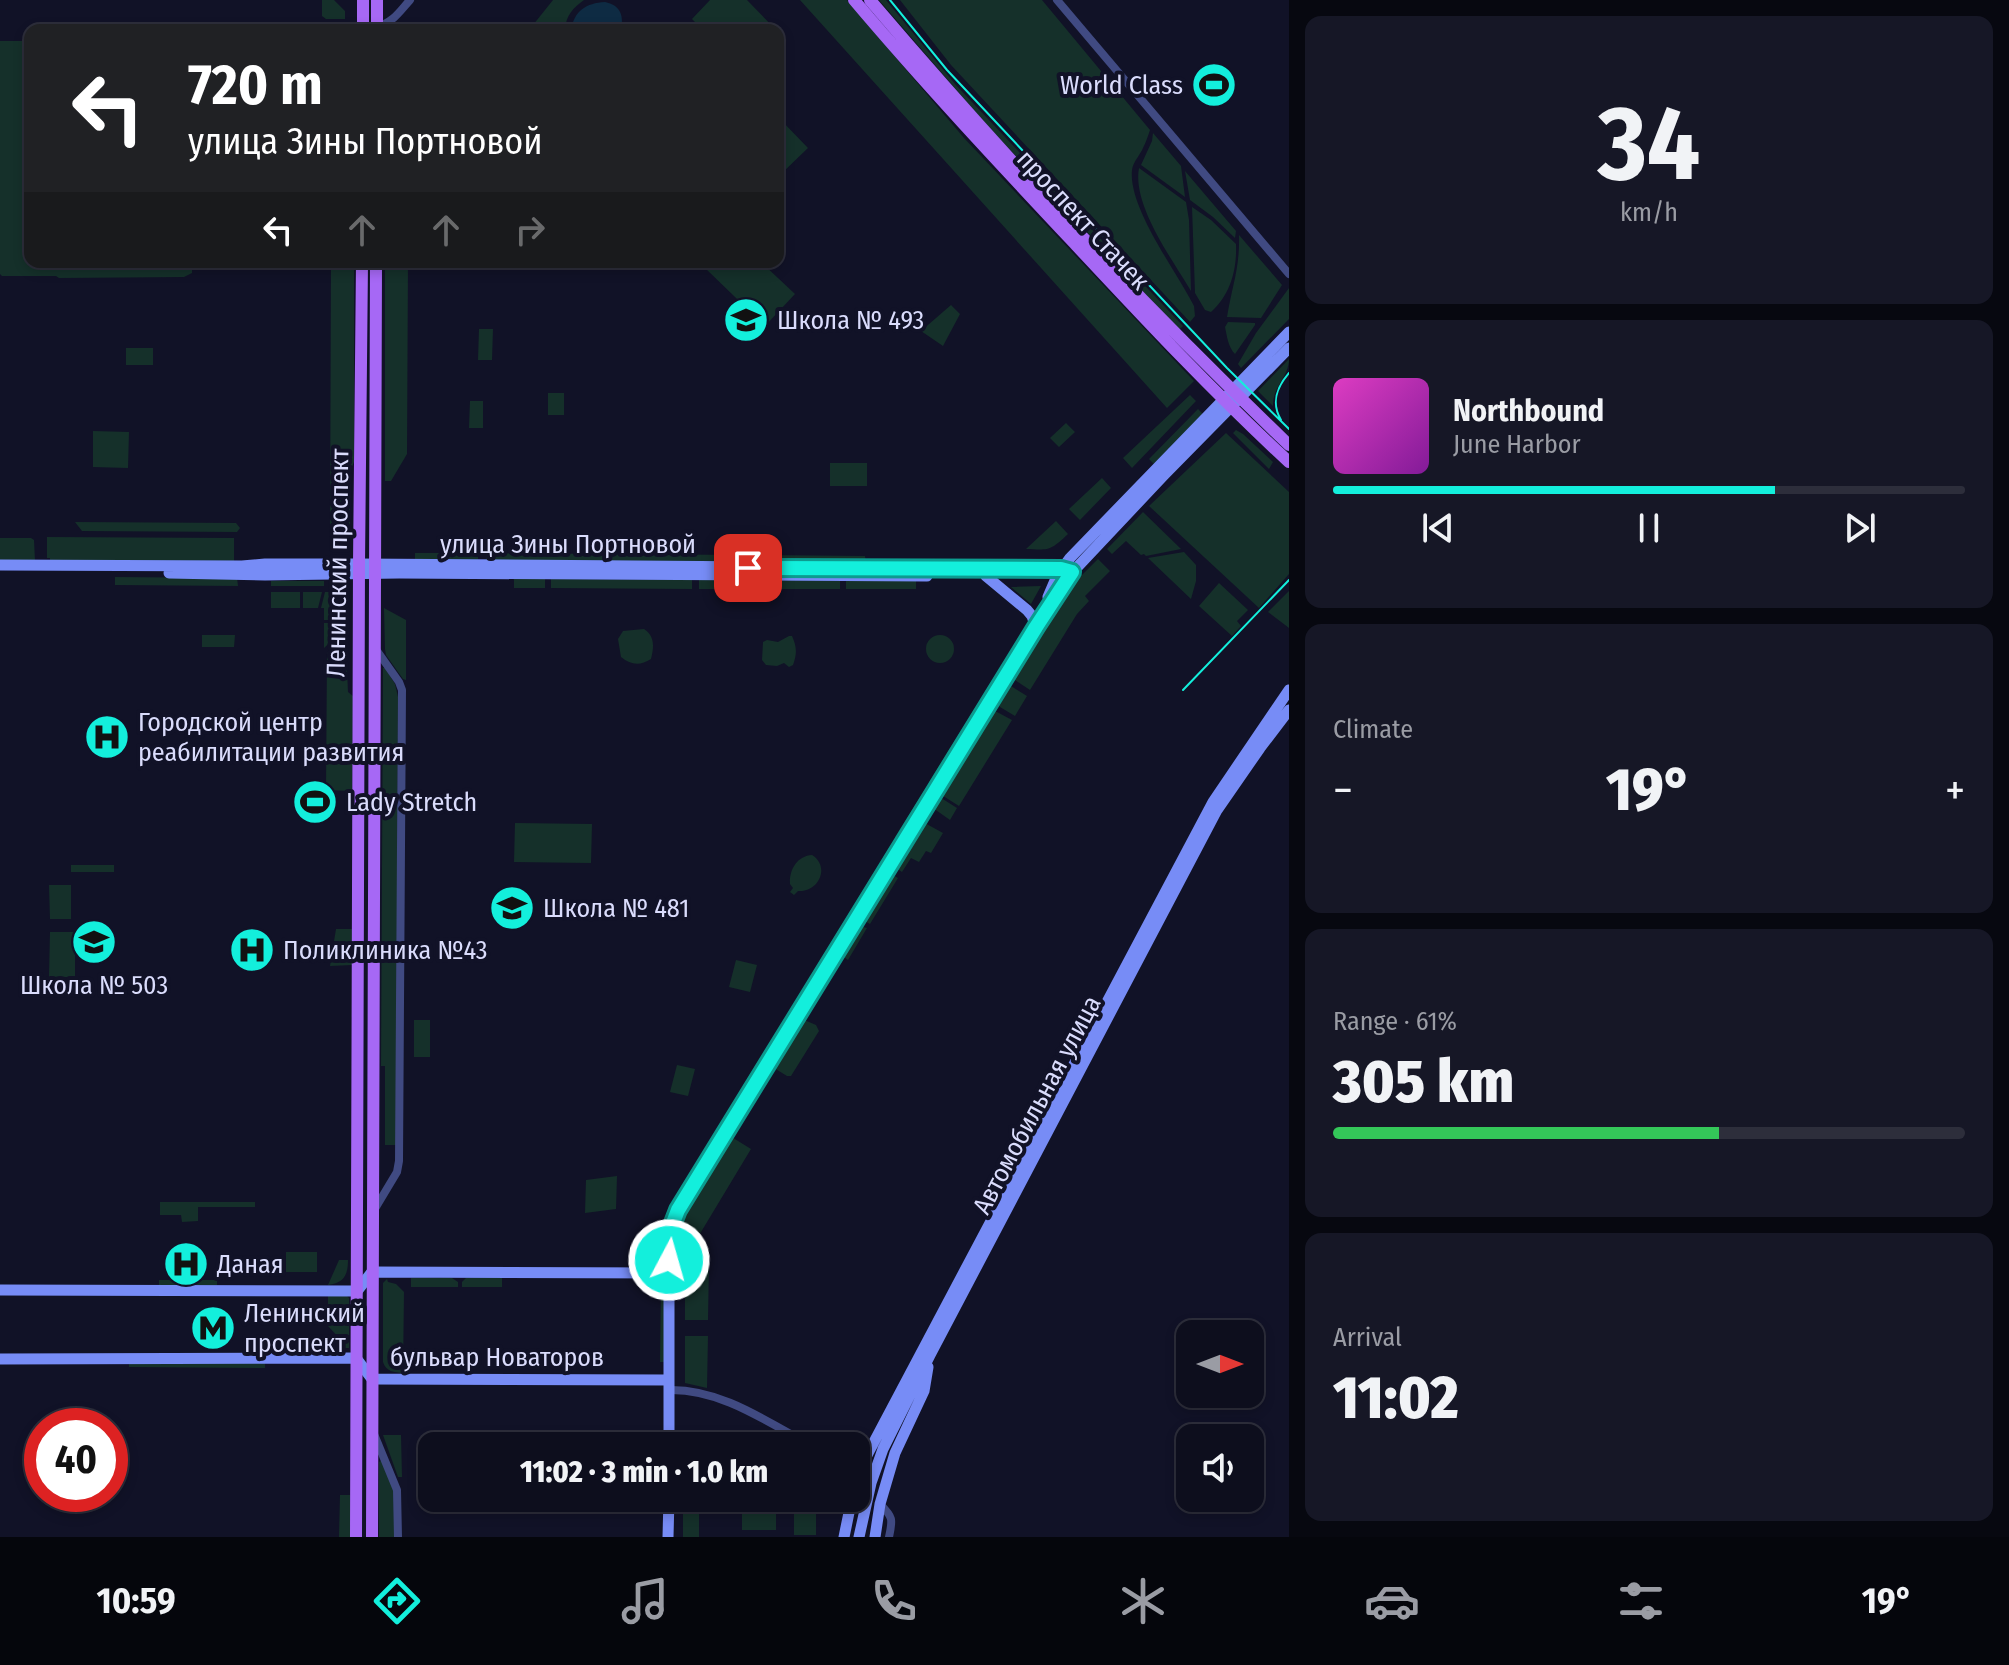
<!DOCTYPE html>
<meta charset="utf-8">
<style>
body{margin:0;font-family:"Fira Sans Condensed",sans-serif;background:#161726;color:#f1f3f6;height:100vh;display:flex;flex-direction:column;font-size:30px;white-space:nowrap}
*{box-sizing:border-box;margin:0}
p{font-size:26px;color:#9a9ca4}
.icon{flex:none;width:44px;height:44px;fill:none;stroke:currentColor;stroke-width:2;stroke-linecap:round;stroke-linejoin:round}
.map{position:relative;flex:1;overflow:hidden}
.side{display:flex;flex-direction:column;gap:16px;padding:16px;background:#070810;width:720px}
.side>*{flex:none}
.top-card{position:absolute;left:24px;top:24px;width:760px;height:244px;border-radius:16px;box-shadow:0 4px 12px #0003,0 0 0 2px #2d2e3b;background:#202124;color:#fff;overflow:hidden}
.needle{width:52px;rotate:90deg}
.tools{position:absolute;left:1176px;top:1320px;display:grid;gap:16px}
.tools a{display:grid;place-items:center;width:88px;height:88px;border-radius:16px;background:#0d0e1d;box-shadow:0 4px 12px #0003,0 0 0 2px #2d2e3b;font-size:40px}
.speed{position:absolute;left:24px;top:1408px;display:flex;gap:16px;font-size:40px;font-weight:700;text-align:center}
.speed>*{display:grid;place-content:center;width:104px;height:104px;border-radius:50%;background:#0d0e1d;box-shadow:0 4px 12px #0003,0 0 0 2px #2d2e3b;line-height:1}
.speed .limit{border:12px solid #d22;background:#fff;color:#111}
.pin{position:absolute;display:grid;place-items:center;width:68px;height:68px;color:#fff;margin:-34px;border-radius:16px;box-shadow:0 4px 12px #0006}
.me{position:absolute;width:88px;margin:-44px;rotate:6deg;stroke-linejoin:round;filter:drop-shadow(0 0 6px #0008)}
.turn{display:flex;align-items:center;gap:28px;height:168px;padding:0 32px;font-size:36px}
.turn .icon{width:104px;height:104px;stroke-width:2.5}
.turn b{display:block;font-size:56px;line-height:68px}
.lanes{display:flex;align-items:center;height:76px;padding:0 32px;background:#0003;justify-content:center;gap:40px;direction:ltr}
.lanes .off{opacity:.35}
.big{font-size:60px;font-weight:800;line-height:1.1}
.side .tile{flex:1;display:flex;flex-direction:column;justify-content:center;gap:12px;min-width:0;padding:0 28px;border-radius:16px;background:#161726}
.side .dial{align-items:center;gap:0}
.dial b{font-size:104px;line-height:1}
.song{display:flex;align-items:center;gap:24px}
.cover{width:96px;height:96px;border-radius:12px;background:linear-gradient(135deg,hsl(310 70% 55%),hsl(290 70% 35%))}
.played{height:8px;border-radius:4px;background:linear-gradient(90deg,#13efdc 70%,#2d2e3b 70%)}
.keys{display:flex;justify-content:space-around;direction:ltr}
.heat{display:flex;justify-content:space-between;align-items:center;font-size:44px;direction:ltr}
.charge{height:12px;border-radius:6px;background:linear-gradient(90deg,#34c759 61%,#2d2e3b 0)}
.trip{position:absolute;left:418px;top:1432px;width:452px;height:80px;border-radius:16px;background:#0d0e1d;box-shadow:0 4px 12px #0003,0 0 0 2px #2d2e3b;font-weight:800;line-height:80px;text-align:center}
.tab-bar{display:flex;height:128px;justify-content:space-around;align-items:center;background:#05060c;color:#9a9ca4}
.tab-bar .icon{width:56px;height:56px}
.tab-bar .on{color:#13efdc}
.tab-bar b{font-size:36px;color:#f1f3f6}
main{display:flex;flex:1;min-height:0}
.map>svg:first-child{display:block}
.green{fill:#15302a}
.water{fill:#0e2b43}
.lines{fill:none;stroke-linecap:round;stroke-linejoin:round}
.street{stroke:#404a82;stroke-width:8}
.secondary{stroke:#778cf6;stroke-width:11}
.primary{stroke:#a668f5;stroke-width:12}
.tram{stroke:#13efdc;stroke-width:2}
.route-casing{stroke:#0c9b8f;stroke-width:20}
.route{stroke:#13efdc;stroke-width:14}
.labels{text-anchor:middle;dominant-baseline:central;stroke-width:8;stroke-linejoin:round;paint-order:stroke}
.poi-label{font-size:26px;fill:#dadcfc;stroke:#111227;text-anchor:start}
.street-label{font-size:26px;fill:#dadcfc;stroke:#111227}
</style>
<main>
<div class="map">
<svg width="1289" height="1537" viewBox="0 0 1289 1537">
<rect width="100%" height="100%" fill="#111227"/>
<path class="green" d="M322,0H334L345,11V19H326L322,16Z
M553,0H584C573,8 566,15 565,30H529Z
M710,0H747L776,30H703L692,19Z
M800,0H847L964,138L1194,381L1167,408Z
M879,0H886L955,84L1183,326L1179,330L984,122Z
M900,0H1042L1150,130C1148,136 1146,142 1143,148C1140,155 1133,162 1132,170C1128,208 1177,272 1194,306L1195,316L1190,322L951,65Z
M0,41H30V262H192V273L184,277L59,278L56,276H2L0,274Z
M780,119L808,148L781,174L778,170V121Z
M1153,133L1181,166L1185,197L1141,165L1152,141Z
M1139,168L1186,202L1189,220L1191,291C1172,259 1132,205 1139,168Z
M1185,171L1236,231L1235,238L1213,217L1190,200Z
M1192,207L1211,220L1236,244C1237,269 1231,294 1211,312L1205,310L1195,293Z
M1239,235L1282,285L1261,318L1227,317C1232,286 1240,268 1239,235Z
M331,262H354V462L350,471V536H333L330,532Z
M385,262H408L407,454L391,481H385Z
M711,262H761L795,294L765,326L705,268Z
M1289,288V319L1241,368L1238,364L1256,333Z
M951,305L960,314L943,346L921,331Z
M1228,322L1255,323V325L1235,354C1228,347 1227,336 1225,327Z
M479,329H493L492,360H478Z
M126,348H153V365H126Z
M1289,359C1289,377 1273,385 1273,406L1258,391Z
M548,393H564V415H548Z
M1190,395L1196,401L1132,468L1123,458Z
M470,401H483V428H469Z
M1198,409L1203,414L1154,464L1149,459Z
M1066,423L1075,432L1059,447L1050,438Z
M1236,430L1243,434L1273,462L1269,469L1233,433Z
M93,431L129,432L128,468L93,467Z
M1226,433L1289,492V574L1259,608L1149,506Z
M830,463H867V486H830Z
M1102,478L1111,488L1080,520L1069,509Z
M1143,512L1181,549L1146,556L1144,554L1141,555L1126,541L1112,554L1107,549Z
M1056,521L1068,534C1050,551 1050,550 1026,549Z
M75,522L236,523L240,528L237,532L82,531Z
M47,537L234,538V561H50V558H47Z
M0,538H31L34,540L35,561L0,560Z
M442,540L479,541V548L440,547V542Z
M1184,552L1196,565V581L1191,599L1148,558Z
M415,553H478V561H415Z
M486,553L744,555V563L486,562Z
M751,555L865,556L866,563H751Z
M1098,559L1110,571L1085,596L1089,601L1077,614L1030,690L1012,678L1071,581L1079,572L1082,575Z
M115,577L237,578L238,586L115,585Z
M514,578L545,579V588H514Z
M551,579L692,580V589L551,588Z
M699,580H840V589H699Z
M846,580H916V589H846Z
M271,581H324V586H271Z
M1219,583L1248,610L1237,621L1241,626L1232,636L1199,606Z
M1041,586L1031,604L1011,587Z
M1289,591V628L1268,612Z
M271,592H300V608H271Z
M303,592H322L318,608H303Z
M325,592H338V620H324V608H321Z
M384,608L406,620V680L403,679L386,655L385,649Z
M324,623H338V635L324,648Z
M644,629C655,636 654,647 651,659C640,666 631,665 621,657L618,639L623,631Z
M1024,629L1026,630L1025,634L933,784L929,782Z
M926 649a14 14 0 1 1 28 0a14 14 0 1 1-28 0Z
M202,635H235L234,647H202Z
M789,636H792C797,647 797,654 793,665L789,667L784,663L777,666L766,665L762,660L763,642L767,640L778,642Z
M346,647L348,692L353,696L352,791L326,790L327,653L333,648Z
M383,668H385L395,684L398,697L396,1145H385V1066H381Z
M1007,686H1011L1027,696L1015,716L1000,707L997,702Z
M992,711L997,712L1012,720L959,806L940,794Z
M927,786L930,788L899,838L895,837Z
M938,796L957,808L950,820L933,808Z
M923,822L943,833L931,853L926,851L919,862L911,858L902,872L895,867Z
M515,823L592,824L591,863L514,862Z
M892,843L895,846L834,945L830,944Z
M812,855C831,867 818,893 798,891L794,895L790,892L793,888L790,884C789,870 797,856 812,855Z
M71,865H114V872H71Z
M891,874L898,878L870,924L863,920Z
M49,885H71V919H50Z
M859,926L867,928L848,960L841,955Z
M336,929H352V965L330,966Z
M50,932H75V977H49Z
M827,949L830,952L780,1033L777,1031Z
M736,960L757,965L750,992L729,987Z
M802,1019L816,1025L819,1031L791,1076H787L774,1068L773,1065Z
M414,1020H430V1057H414Z
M760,1058L763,1062L703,1159L699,1158Z
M677,1065L695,1069L688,1096L670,1092Z
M730,1136L751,1149L695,1242V1264H709L708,1320H685V1259H674L675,1240L679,1220Z
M695,1165L698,1167L669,1216L666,1227L664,1257H660L662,1226L666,1215Z
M617,1176L616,1209L585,1213L586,1180Z
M160,1202H255V1207H198V1221L182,1222L181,1215H160Z
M286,1252H317V1272H286Z
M339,1260H348C348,1275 344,1283 328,1285Z
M502,1277V1287H462V1282L466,1278Z
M411,1278H452L458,1282V1287H411Z
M387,1279L388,1282L396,1284L404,1292L403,1373C394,1372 386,1372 383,1362V1283Z
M159,1280H217V1285H159Z
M661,1283L664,1288V1362H660Z
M328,1296H347L349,1298V1348H344L340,1339L328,1326Z
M685,1336H708L707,1388L685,1383Z
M129,1362L265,1363V1368L129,1367Z
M684,1434L709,1441L721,1446H684Z
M383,1435H401L402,1477H398Z
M382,1460L394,1491V1537H379V1462Z
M340,1495H350V1537H339Z
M683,1498H699V1537H683Z
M742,1504H776V1530H742Z
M794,1504H816V1535H794Z"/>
<path class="water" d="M605,2C620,5 624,15 621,30H571C574,11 586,3 605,2Z"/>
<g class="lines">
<path class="street" d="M1057,0L1289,274
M377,26C392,24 400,11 410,0
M373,1212L397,1172L399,1161L402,690L399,682L375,648
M669,1390C722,1389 767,1422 812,1446
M374,1434L397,1490L398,1537
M880,1504C893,1517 893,1519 889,1537"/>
<path class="secondary" d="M0,565L242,566L265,564H359L1061,569L1072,572
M169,573L265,575L399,573L927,576
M986,576L1027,610L1032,616L1036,627
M1048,597L1057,576L1070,558L1289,332
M0,1290L357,1291L372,1272L669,1273
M0,1359L356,1358L372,1379L669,1380
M669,1446V1239L671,1228L678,1210L1067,578L1164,475L1289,348
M856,1481L865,1459L1213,802L1289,690
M668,1537L669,1498
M844,1537L852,1498
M859,1537L871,1483L883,1449L930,1355L1217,810L1260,748L1289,710
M875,1537L880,1504L895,1453L924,1391L928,1367"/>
<path class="primary" d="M854,0C925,84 1000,164 1075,244C1145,319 1214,393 1289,462
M870,0C1002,155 1142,304 1289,445
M363,30V0
M377,30V0
M356,1537L359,564L362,262
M372,1537L376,262"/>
<path class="tram" d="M890,0L947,70L1227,368L1289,429
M1281,420C1271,403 1276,388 1289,373
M1183,690L1289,580"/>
</g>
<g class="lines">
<g class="route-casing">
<path id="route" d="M669,1260L671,1228L678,1210L1036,627L1072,572L1061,569L748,568"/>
</g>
<use href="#route" class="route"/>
</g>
<defs>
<g id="stadium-disc" transform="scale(2.3)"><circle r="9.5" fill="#13efdc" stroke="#111227"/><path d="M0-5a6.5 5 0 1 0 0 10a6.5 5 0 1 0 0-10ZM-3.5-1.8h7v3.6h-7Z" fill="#111"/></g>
<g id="school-disc" transform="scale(2.3)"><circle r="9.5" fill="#13efdc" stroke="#111227"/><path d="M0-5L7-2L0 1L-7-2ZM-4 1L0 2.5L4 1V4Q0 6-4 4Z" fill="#111"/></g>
<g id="hospital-disc" transform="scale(2.3)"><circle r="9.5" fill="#13efdc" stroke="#111227"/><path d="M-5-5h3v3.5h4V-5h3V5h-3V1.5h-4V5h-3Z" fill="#111"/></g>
<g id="metro-disc" transform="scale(2.3)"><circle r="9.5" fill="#13efdc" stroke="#111227"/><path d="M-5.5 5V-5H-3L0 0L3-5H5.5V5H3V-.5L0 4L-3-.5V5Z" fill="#111"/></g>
</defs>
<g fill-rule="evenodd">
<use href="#stadium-disc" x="1214" y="85"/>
<use href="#school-disc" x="746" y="320"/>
<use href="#hospital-disc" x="107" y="737"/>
<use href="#stadium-disc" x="315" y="802"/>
<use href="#school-disc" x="512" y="908"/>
<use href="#school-disc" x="94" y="942"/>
<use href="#hospital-disc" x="252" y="950"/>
<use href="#hospital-disc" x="186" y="1264"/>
<use href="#metro-disc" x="213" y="1328"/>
</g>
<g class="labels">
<g class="poi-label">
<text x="1183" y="85" text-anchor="end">World Class</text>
<text x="777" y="320">Школа № 493</text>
<text x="138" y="722">Городской центр<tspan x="138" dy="30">реабилитации развития</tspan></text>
<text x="346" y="802">Lady Stretch</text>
<text x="543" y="908">Школа № 481</text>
<text x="283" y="950">Поликлиника №43</text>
<text x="94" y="985" text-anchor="middle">Школа № 503</text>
<text x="217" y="1264">Даная</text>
<text x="244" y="1313">Ленинский<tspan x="244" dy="30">проспект</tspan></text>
</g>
<g class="street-label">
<text transform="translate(1083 220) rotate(47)">проспект Стачек</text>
<text x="568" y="544">улица Зины Портновой</text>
<text transform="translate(338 563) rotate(-89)">Ленинский проспект</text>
<text transform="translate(1037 1105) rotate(-62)">Автомобильная улица</text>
<text x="497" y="1357">бульвар Новаторов</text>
</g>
</g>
</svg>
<div class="tools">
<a><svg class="needle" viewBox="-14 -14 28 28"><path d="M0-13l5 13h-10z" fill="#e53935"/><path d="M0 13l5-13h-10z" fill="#9a9ca4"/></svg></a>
<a><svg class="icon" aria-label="sound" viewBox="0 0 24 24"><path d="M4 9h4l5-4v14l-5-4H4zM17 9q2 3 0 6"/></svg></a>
</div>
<div class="speed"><div class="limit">40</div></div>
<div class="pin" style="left:748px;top:568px;background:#d93025"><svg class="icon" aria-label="arrive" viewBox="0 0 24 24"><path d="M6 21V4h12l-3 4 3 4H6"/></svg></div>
<svg class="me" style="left:669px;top:1260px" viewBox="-20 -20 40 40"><circle r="17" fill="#13efdc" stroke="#fff" stroke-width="3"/><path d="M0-11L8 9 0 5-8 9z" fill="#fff"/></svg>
<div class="trip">11:02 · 3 min · 1.0 km</div>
<div class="top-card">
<div class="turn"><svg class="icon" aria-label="left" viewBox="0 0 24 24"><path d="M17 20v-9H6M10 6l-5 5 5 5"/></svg><div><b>720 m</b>улица Зины Портновой</div></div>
<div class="lanes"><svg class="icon" aria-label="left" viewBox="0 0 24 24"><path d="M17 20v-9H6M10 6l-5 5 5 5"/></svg><svg class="icon off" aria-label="ahead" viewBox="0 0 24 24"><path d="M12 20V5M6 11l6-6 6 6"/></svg><svg class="icon off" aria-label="ahead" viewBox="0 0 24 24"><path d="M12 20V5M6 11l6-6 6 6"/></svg><svg class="icon off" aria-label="right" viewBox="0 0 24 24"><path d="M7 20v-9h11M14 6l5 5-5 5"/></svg></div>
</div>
</div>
<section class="side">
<div class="tile dial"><b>34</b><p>km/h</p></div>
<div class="tile">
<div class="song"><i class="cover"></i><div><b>Northbound</b><p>June Harbor</p></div></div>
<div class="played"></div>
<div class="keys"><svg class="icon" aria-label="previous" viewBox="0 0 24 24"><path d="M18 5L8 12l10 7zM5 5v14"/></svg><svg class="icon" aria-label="pause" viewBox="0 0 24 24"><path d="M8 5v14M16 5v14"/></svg><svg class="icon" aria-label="next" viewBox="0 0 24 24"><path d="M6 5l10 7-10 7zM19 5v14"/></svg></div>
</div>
<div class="tile"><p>Climate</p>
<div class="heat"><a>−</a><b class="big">19°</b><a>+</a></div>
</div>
<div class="tile"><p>Range · 61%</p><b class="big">305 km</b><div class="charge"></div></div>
<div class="tile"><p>Arrival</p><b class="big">11:02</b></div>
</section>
</main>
<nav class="tab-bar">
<b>10:59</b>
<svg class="icon on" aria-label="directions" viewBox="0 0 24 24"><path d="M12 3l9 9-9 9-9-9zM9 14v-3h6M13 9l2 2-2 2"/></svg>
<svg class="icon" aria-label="music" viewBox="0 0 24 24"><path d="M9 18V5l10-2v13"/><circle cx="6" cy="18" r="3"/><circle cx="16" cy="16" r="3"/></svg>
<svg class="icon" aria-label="phone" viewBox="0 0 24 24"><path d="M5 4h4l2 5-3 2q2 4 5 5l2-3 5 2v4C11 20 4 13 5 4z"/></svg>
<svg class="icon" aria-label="climate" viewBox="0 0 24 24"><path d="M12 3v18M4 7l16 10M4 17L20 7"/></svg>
<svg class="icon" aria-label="car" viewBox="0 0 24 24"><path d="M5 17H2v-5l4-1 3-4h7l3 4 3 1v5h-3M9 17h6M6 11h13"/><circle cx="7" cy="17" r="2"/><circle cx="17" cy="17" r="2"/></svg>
<svg class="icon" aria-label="filters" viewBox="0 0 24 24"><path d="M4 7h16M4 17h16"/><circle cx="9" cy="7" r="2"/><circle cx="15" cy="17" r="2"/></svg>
<b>19°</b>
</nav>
